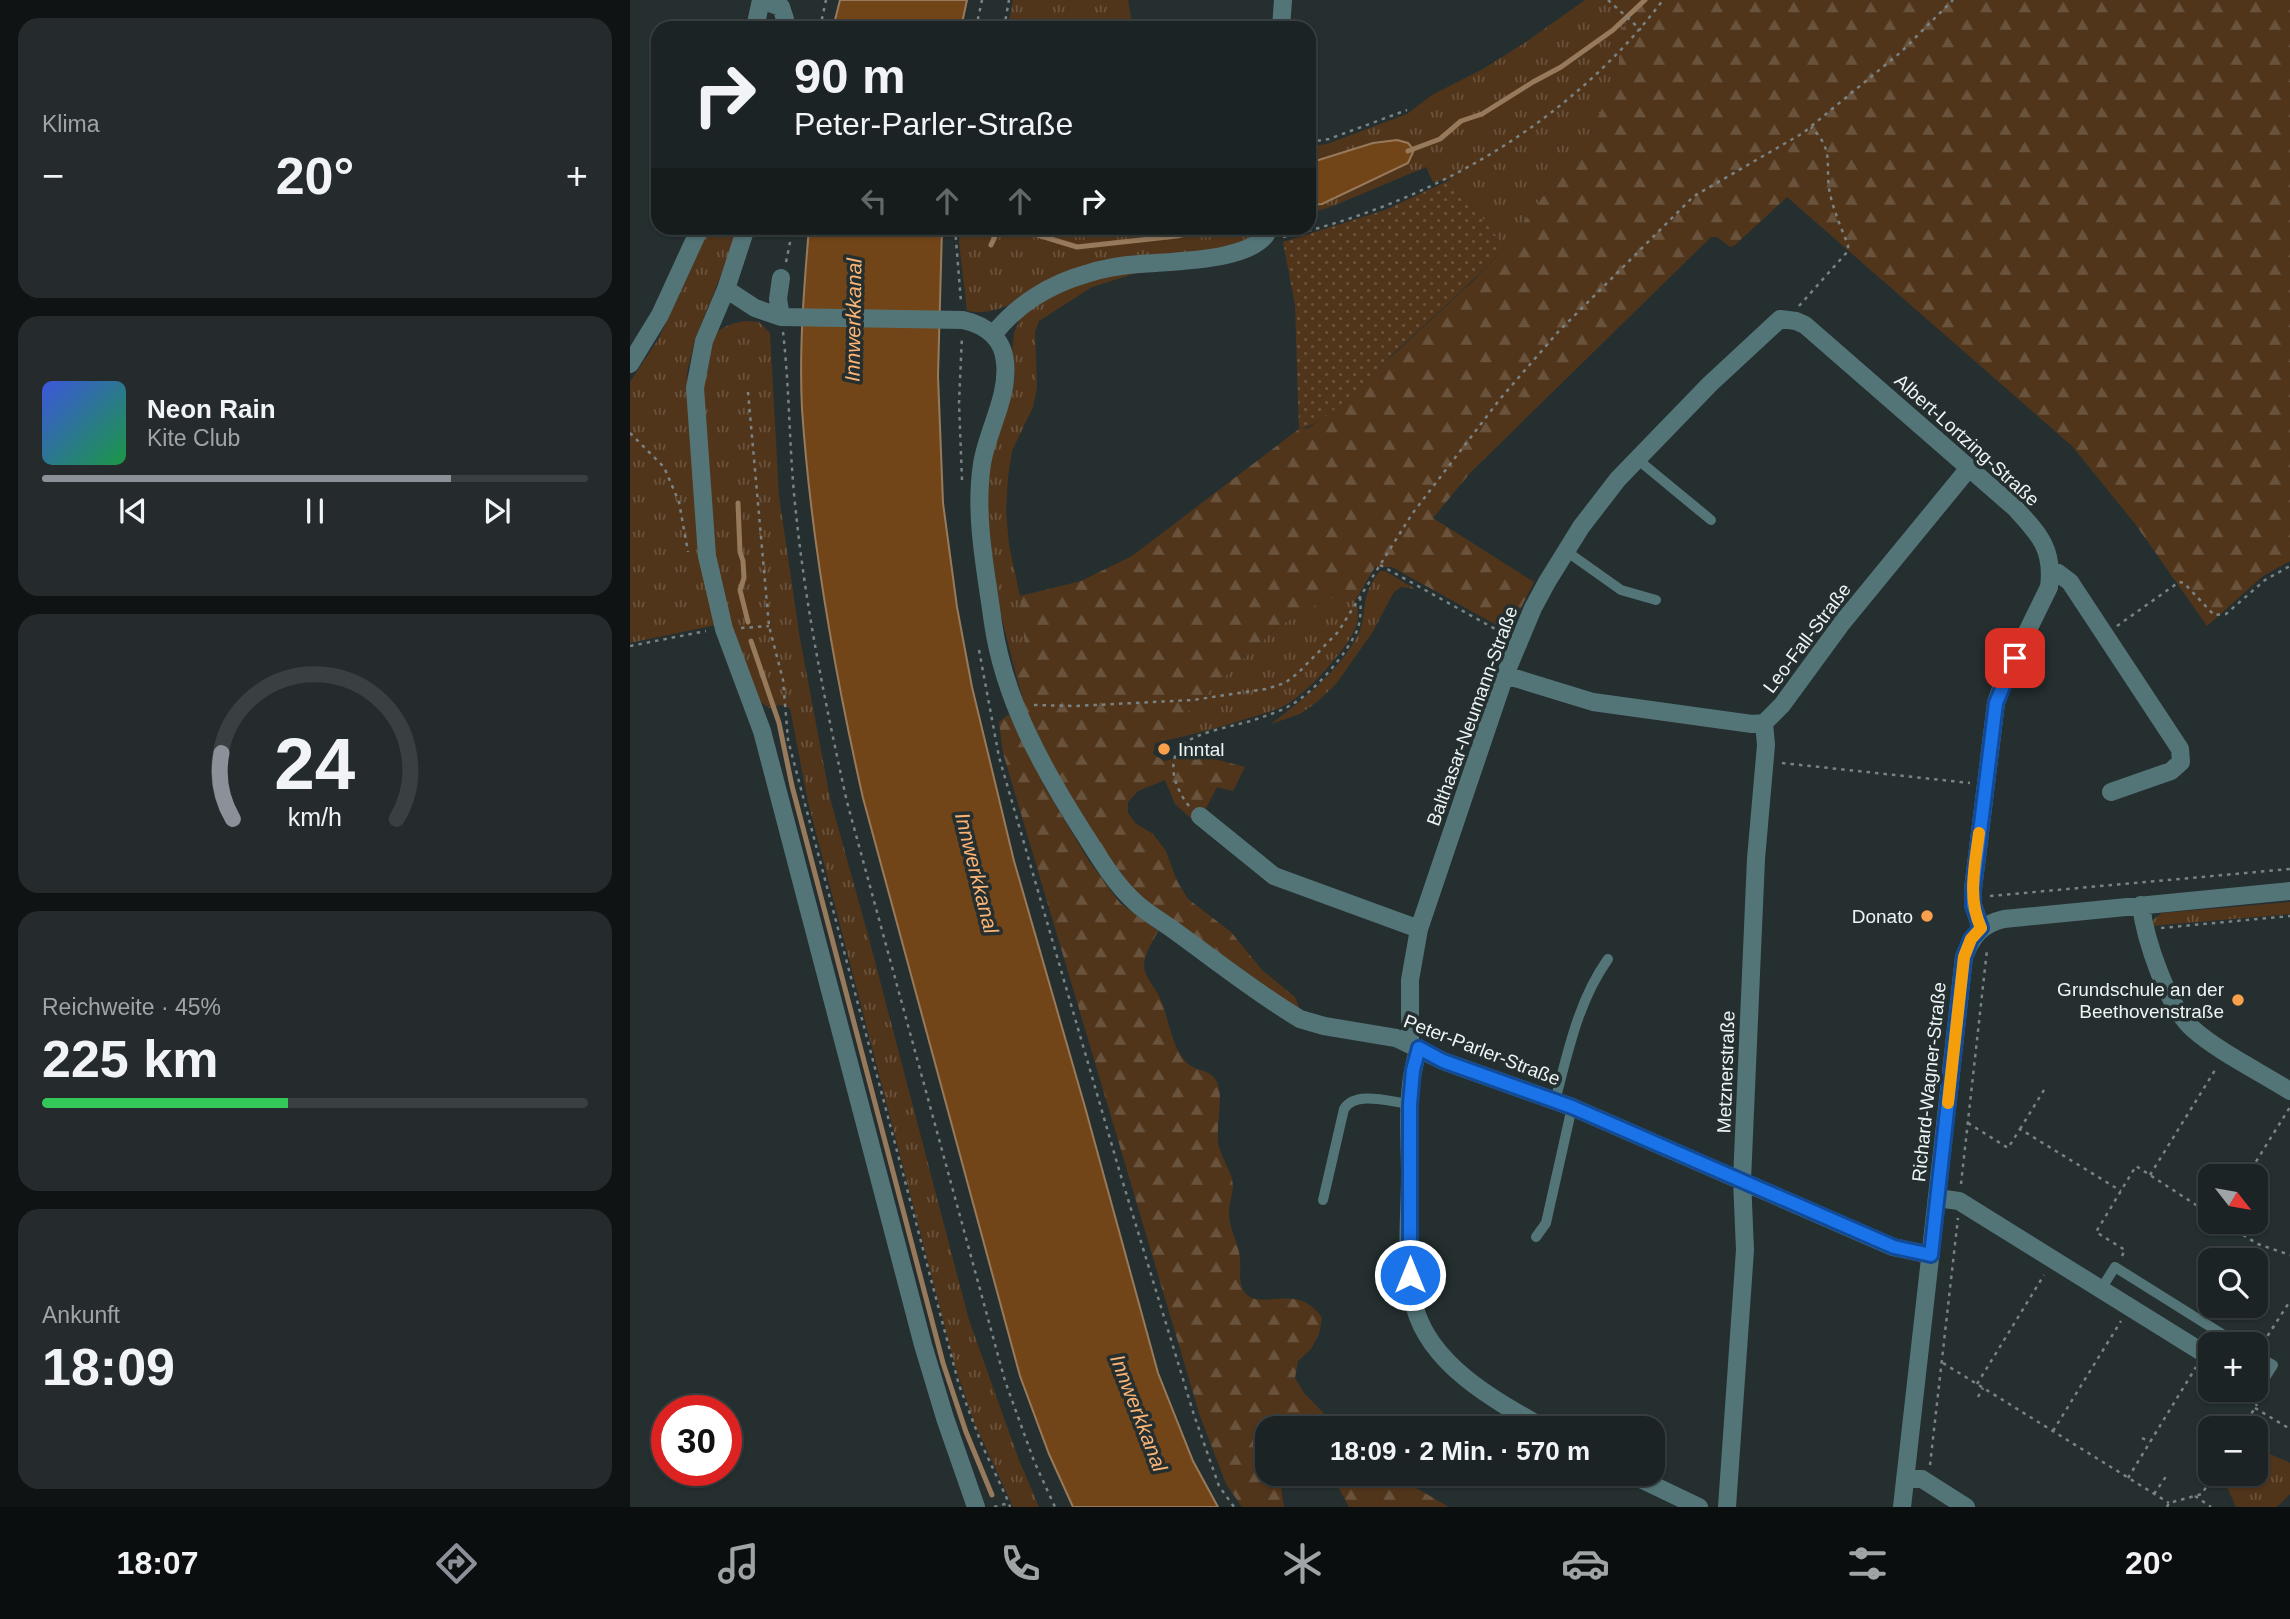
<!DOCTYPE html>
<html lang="de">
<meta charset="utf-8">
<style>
body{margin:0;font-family:Arial,sans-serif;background:#252b2c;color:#f1f3f6;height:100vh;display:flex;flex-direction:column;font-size:26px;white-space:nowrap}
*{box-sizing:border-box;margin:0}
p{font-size:23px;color:#a0a4a6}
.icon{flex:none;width:38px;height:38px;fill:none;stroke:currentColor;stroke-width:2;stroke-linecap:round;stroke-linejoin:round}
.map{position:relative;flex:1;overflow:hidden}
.panel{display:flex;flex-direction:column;gap:18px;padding:18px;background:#0f1314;width:630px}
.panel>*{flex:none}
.hud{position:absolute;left:21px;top:21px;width:665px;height:214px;border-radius:21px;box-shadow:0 2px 5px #0004,0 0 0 2px #3a4041;background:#1c2324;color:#f1f3f6;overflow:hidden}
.needle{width:46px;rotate:121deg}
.controls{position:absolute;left:1568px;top:1164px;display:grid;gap:14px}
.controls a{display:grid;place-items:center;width:70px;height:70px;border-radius:14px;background:#1c2324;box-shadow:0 2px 5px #0004,0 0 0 2px #3a4041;font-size:35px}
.speed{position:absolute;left:21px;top:1395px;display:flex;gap:14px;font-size:35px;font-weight:700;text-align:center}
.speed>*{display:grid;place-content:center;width:91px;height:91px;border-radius:50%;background:#1c2324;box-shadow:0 2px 5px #0004,0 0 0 2px #3a4041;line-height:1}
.speed .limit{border:10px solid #d22;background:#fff;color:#111}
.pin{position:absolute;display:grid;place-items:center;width:60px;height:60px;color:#fff;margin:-30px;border-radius:14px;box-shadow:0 4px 10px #0006}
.me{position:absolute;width:77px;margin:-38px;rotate:0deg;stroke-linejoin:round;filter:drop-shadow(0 0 5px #0008)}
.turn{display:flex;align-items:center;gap:24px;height:147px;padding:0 28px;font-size:32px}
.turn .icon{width:91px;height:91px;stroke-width:2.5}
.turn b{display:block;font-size:49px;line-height:60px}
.lanes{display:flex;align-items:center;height:66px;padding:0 28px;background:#0003;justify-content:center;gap:35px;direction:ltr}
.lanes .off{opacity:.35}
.big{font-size:52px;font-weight:800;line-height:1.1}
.panel .tile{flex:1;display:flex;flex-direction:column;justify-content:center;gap:10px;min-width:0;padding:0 24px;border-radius:21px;background:#252b2c}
.panel .dial{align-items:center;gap:0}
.dial svg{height:182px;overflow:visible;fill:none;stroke:#3a4041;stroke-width:7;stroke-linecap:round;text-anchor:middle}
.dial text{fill:#f1f3f6;stroke:none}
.song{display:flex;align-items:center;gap:21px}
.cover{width:84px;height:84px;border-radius:10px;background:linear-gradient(135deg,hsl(230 70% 55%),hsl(140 70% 35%))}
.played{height:7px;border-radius:4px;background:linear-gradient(90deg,#8c9099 75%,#3a4041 75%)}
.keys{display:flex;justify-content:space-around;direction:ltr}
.heat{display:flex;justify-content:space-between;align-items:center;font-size:38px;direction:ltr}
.charge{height:10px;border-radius:5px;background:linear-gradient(90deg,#34c759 45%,#3a4041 0)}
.trip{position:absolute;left:625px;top:1416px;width:410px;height:70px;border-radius:21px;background:#1c2324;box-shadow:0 2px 5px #0004,0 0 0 2px #3a4041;font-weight:800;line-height:70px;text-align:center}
.tabs{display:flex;height:112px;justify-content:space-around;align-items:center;background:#0b0e0e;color:#a0a4a6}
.tabs .icon{width:49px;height:49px}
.tabs .current{color:#8c9099}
.tabs b{font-size:32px;color:#f1f3f6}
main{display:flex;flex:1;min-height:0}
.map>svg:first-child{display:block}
.grass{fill:url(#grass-tufts)}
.forest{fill:url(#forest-firs)}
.garden{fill:url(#garden-dots)}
.water{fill:#724519;stroke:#977a5b;stroke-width:2}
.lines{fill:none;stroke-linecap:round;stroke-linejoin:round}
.stream{stroke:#977a5b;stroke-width:5}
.path{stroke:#7a8384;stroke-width:2.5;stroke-dasharray:3.5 5;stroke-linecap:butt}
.service{stroke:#547578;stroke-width:10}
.minor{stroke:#547578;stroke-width:18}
.tertiary{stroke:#547578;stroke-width:18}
.route-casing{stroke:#114b97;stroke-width:18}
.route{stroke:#1a73e8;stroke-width:12}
.slow{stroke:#f59e0b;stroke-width:12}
.poi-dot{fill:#f9a04c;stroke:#252f30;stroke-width:2.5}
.labels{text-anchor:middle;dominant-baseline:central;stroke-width:7;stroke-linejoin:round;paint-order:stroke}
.street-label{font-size:19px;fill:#edf4f4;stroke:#252f30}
.poi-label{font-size:19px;fill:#edf4f4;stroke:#252f30;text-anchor:end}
.water-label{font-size:21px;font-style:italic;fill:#fbb476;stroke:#252f30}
</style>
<main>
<section class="panel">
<div class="tile"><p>Klima</p>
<div class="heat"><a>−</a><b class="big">20°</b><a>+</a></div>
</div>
<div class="tile">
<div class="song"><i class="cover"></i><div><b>Neon Rain</b><p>Kite Club</p></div></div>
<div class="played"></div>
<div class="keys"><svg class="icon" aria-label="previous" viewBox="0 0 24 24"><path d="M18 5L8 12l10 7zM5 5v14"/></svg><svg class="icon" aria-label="pause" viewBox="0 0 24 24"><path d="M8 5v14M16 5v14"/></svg><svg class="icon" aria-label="next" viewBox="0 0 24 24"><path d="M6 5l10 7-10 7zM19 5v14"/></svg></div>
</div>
<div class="tile dial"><svg viewBox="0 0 100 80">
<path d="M14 69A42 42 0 1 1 86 69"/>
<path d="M14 69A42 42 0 0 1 9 40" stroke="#8c9099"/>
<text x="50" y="56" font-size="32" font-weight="700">24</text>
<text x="50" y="72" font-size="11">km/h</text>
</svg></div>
<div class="tile"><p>Reichweite · 45%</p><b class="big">225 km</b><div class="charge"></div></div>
<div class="tile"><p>Ankunft</p><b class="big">18:09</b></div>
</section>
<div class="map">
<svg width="1660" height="1507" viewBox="0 0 1660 1507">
<defs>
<pattern id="grass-tufts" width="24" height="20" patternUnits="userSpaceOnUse" patternTransform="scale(1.75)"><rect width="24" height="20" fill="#51351b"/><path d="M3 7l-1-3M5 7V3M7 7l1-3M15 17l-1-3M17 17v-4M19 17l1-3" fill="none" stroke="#6a533d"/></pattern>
<pattern id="forest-firs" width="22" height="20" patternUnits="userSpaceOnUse" patternTransform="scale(1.75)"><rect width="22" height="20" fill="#51351b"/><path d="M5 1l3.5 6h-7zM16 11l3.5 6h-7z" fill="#6a533d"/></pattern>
<pattern id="garden-dots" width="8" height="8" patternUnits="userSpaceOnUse" patternTransform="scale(1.75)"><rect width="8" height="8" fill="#51351b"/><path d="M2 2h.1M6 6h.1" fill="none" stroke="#6a533d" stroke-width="1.8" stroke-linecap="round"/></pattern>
</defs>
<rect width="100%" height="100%" fill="#252f30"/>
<path class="grass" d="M383,0H498L503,28H378Z
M955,0H1012L989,34V64L980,92L961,131L875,248L822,179L803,182L796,167L703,206L679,214V205L692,203L717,190L704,156L679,163V146L697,144L777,114L802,95L853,69L896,42Z
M77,228H108L96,263L65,339L57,373L64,495L86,625L0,643V382L29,338L68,254Z
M330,228H630L627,233L616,242L588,251L527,258L385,302C369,310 355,314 337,311L329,242Z
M513,271L462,287L409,321L405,332L407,388L403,407L382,451L378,477L376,511L379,545L390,596L395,647L386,659L385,671L368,603L356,500L358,464L379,403L385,376L382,355L384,333L390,319L399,307L469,274Z
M115,321L129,322L140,333L149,496L170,639L200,798L238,935L339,1320L389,1460L409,1507H383L344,1422L325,1366L178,802L160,708L150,705L139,708L127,699C117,669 105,638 96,607C82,556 57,381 83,337C90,326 104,323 115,321Z
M750,571H755L785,589L771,587L764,592L742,633L706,684L687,702L670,714L641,724C672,700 705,675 725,640C740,616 727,598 750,571Z
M713,597L725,601C733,620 723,635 712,650C697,669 680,689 659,703C647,710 633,714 619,718C588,728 557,736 525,743L647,627L696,599Z
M1660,902V914L1521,926L1524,919L1532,913Z
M1626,1442L1635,1452L1660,1463V1494L1647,1507H1606L1592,1476V1474H1626Z"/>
<path class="forest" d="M1012,0H1660V561L1633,576L1577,626L1506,525L1442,446L1157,197L1105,245L1100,247L1087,237H1081L840,473L803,518L904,582L879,632L762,567H745L725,601L713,597L696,599L647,627L525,743L523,754L534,761L566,754L615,767L603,791L587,787L574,812L565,822L545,804L535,780L508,791L498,802V813L505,823L523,834L536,851L547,881L558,899L601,932L632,970L665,997L671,1013L509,896L473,851L412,752L398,718L385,671L386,659L395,647L390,596L451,581L502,556L669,429L679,428L709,405L842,282L875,248L961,131L980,92L989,64V34Z
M379,714L413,784L459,861L490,903L528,931C523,941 514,954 514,966C515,977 523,985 528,994C539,1015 540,1046 557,1063C567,1072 581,1069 587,1082C594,1099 586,1123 588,1141C589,1153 597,1164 601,1176C606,1189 599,1199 599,1212C598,1228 609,1243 610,1259C611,1270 608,1280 613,1290C627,1315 667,1279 692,1318L689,1334L681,1349L668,1361L665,1378L674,1393L708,1428H637V1474H649L654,1507H612L596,1484L570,1416L373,753L369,722Z
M701,1474H762L819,1507H719Z"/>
<path class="garden" d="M822,179L875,248C840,284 802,318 765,352C743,373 697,425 669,429L665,305L653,242L755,210Z"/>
<path class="water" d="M210,0H337L331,28H203Z
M767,140L778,143L784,150L778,163L692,204L679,205V163L743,143Z
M179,228H312L308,376L313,503L327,607L342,687L384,861L455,1107L528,1373L563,1461L588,1507H443L419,1454L390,1376L233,798C204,670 181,540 172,409C169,349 174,287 179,228Z"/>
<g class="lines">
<path class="stream" d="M778,151L810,139L831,121L852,114L903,82L931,67L983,30L1015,0
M361,245L367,232L375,228L398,232L447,247L547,236L581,228
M108,503L110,552L113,561L114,578L110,590L118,622
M121,641L149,723L162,786L313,1363L336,1432L362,1495"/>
<path class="path" d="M978,0L1011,30
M190,28L196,0
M346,28L352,0
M374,28L379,0
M679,142L699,139L777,110
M325,228L331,302
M408,228L413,229
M653,237C802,203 940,123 1033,0
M156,262L163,228
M1169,306L1218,251V245C1212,230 1205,214 1201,198C1193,168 1207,152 1181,127
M153,332C160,392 159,453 166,513C176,610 196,707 217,802L375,1381L404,1461L425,1507
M118,392L139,626L153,680L158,740L329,1385L352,1445L379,1503
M0,433L34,467L49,502L58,552
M332,480L329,403L332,336
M750,565L876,635
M1487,626L1549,582L1554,583L1584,615L1596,614L1635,580L1660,566
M111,628L139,626
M0,646L76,631
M349,650L369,757L490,1173L564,1415L589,1486L604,1507
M404,705L445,706L563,700L636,689L655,683L668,673L708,632L782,514L870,399L928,332L1064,196L1173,133L1271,52L1323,0
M1152,763L1340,783
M559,806C545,789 534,759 555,743C569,732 603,726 621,721C635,716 649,712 661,705C684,692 719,652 728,628C731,617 731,607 730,596
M1360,896L1660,869
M1531,928L1660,916
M1338,1123L1378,1148L1390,1129L1491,1191
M1390,1129L1414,1090
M1520,1175L1587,1067
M1617,1176L1660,1107
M1331,1184L1357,950
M1591,1222L1628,1244L1660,1255
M1492,1256L1495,1250L1466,1232L1506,1166L1580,1214
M1633,1343L1660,1301
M1313,1363L1539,1503
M1347,1384L1414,1275
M1348,1397L1353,1388
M1625,1408L1660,1429
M1613,1428L1627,1404
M1423,1431L1491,1321
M1512,1438L1520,1442
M1300,1465L1328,1218
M1498,1478L1566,1367
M1524,1494L1537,1475
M1565,1496L1581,1507
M364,1507L379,1503L380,1507
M1537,1507L1539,1503L1572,1494L1584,1474"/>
<path class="service" d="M1007,459L1081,520
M936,551L991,590L1026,600
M925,1101C938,1052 948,1001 978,959
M693,1200L714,1109C725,1090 761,1102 780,1104
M906,1237L916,1223L942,1107
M1471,1289L1485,1267L1608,1344
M1626,1355L1643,1365L1629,1387"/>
<path class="minor" d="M131,0L151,7L155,19L154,28
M651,28L653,0
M116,228L96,289L74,341L65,388L77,556L94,629L132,731L293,1345L315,1418L346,1507
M151,278L148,299L151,317
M96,289L125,308L151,317L333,320C355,325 373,338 375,362C379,397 357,431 352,464C344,516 356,571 363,623C374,700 414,771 455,835C470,859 485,884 506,903C519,915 535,923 549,934C589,963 628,994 670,1019L694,1026L766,1038L813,1061L942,1107L1263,1247L1301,1255
M363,335C386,305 420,284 456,274C474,268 492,265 510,264C539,261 630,262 639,228
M1421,571L1428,573L1440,582L1550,749L1551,762L1541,771L1481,792
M875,675L963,702L1122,724L1134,723L1152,705L1212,623L1339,468
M570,816L644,876L789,929
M1511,905C1515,939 1537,1006 1563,1029C1589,1052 1630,1072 1660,1091
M780,1043V980L789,929L875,675L903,608L917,582L951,527L988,479L1080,384L1150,319L1166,321L1175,325L1385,508C1409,534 1424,549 1419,587L1375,677L1366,703L1343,889V905L1351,928
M789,1048C775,1088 780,1134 780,1175C780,1218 774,1266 785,1308C801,1366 866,1401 914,1428
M1307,1198L1329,1201L1580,1357
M1626,1385L1629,1387
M1000,1474L1069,1507
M1276,1477L1292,1479L1336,1507
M1097,1507L1115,1250L1112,1180L1126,859L1136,745L1134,723
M1272,1507L1334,957C1342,936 1352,924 1374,919L1660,891"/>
<path class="tertiary" d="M125,28L131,0
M0,364L30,315L70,228"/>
</g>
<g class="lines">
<g class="route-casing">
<path id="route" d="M780,1275V1104L783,1070L789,1048L813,1061L942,1107L1264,1247L1301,1255L1334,957L1341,939L1351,928L1343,905V889L1366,703L1385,658"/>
</g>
<use href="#route" class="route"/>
<path class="slow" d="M1318,1103L1334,957L1341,939L1351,928C1337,898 1345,865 1349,833"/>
</g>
<g class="poi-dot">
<circle cx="534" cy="749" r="7"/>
<circle cx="1297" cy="916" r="7"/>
<circle cx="1608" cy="1000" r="7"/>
</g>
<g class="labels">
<g class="street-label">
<text transform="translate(1337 440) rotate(42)">Albert-Lortzing-Straße</text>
<text transform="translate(1177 638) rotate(-53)">Leo-Fall-Straße</text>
<text transform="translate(842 716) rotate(-70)">Balthasar-Neumann-Straße</text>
<text transform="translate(852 1050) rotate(21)">Peter-Parler-Straße</text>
<text transform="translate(1096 1072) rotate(-88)">Metznerstraße</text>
<text transform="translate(1299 1082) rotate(-84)">Richard-Wagner-Straße</text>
</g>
<g class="poi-label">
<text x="548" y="749" text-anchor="start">Inntal</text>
<text x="1283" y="916">Donato</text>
<text x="1594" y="989">Grundschule an der<tspan x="1594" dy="22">Beethovenstraße</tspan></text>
</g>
<g class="water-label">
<text transform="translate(223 320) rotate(-89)">Innwerkkanal</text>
<text transform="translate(347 873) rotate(76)">Innwerkkanal</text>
<text transform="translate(509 1413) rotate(69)">Innwerkkanal</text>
</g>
</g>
</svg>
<div class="controls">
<a><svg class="needle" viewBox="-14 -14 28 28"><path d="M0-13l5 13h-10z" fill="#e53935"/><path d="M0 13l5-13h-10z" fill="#a0a4a6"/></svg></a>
<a><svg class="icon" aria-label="search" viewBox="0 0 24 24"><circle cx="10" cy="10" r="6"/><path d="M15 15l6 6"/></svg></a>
<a>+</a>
<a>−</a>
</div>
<div class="speed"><div class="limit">30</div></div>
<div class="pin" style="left:1385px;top:658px;background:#d93025"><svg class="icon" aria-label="arrive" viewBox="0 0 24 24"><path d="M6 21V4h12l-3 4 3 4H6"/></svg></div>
<svg class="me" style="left:780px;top:1275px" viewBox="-20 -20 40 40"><circle r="17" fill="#1a73e8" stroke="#fff" stroke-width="3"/><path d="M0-11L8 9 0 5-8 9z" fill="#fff"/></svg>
<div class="trip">18:09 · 2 Min. · 570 m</div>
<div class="hud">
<div class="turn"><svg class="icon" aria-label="right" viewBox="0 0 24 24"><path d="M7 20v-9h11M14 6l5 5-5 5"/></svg><div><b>90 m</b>Peter-Parler-Straße</div></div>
<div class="lanes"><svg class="icon off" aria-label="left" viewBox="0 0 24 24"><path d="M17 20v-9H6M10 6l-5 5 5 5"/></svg><svg class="icon off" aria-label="ahead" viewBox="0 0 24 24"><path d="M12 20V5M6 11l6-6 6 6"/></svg><svg class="icon off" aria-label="ahead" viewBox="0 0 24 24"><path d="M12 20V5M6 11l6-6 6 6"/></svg><svg class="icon" aria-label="right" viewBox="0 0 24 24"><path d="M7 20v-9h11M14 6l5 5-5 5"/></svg></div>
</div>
</div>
</main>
<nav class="tabs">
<b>18:07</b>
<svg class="icon current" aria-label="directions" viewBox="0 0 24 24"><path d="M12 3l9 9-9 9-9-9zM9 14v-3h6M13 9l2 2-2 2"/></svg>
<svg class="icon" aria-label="music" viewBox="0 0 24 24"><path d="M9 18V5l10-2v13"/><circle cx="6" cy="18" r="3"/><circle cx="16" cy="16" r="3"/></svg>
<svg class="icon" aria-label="phone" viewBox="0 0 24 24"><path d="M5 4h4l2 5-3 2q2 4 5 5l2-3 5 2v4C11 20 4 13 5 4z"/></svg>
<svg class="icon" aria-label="climate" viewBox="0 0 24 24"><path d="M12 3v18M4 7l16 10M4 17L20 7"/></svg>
<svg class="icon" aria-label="car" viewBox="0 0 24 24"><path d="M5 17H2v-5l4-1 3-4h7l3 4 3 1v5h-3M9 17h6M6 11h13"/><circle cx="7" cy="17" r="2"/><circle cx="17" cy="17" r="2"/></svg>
<svg class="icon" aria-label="filters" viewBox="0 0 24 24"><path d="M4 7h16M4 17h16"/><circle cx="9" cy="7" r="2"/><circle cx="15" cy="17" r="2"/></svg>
<b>20°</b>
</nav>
